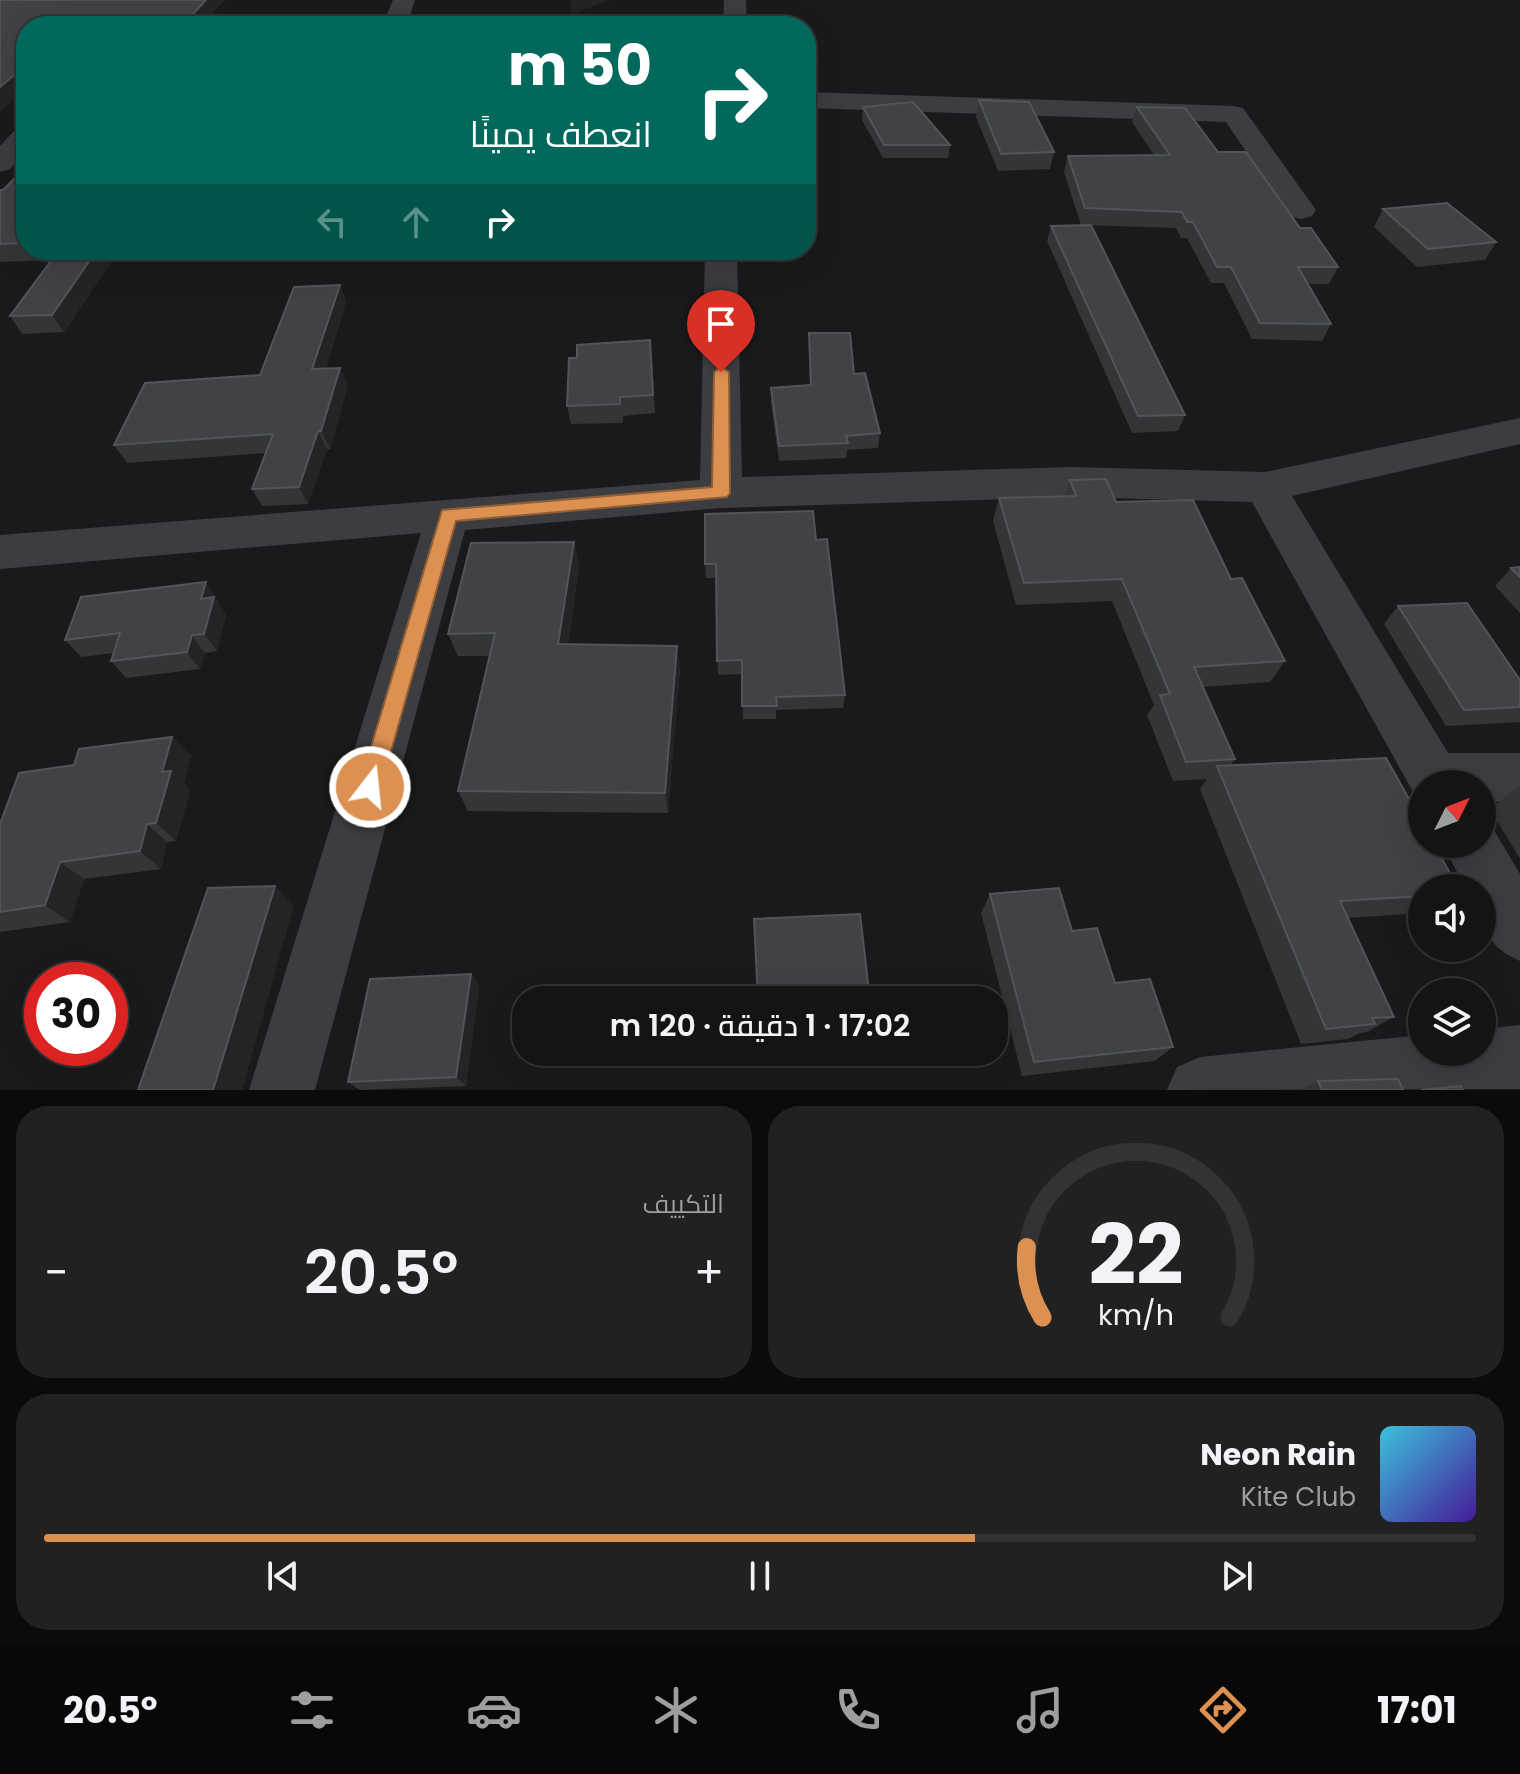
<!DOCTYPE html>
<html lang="ar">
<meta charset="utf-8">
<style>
body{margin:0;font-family:Poppins,Cairo,sans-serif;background:#212122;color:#f1f3f6;direction:rtl;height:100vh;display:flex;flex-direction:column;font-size:30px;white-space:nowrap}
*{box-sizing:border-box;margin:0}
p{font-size:26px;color:#9d9ea0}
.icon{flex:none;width:44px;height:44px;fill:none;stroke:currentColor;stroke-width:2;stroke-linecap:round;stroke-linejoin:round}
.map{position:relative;height:1090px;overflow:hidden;direction:ltr}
.details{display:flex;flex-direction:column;gap:16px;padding:16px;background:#0b0b0c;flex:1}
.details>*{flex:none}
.hud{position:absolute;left:16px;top:16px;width:800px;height:244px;border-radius:32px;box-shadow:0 8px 32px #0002,0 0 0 2px #333334;direction:rtl;background:#00695c;color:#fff;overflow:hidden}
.needle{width:52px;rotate:48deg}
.tools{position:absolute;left:1408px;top:770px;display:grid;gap:16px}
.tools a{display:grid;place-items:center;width:88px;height:88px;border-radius:50%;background:#141415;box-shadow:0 8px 32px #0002,0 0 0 2px #333334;font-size:40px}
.speed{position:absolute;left:24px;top:962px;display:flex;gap:16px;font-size:40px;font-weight:700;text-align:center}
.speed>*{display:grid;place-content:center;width:104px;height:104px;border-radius:50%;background:#141415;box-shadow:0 8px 32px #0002,0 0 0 2px #333334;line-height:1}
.speed .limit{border:12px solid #d22;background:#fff;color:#111}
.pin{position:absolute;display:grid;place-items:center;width:68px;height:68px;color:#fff;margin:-82px -34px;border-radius:50% 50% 50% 0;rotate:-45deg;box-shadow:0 0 8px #0007}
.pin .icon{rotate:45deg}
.me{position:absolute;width:88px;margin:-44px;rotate:16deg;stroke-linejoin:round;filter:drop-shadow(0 0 6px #0008)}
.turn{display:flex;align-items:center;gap:28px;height:168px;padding:0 32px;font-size:36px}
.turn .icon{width:104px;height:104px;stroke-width:2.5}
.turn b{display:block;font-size:56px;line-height:68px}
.lanes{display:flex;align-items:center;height:76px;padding:0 32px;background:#0003;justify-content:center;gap:40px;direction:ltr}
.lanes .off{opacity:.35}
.big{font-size:60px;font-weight:600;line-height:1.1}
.details .tile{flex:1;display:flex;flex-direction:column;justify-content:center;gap:12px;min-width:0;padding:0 28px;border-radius:32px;background:#212122}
.details .dial{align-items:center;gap:0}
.dial svg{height:208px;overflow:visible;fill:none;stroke:#333334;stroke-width:7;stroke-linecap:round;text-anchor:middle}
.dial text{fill:#f1f3f6;stroke:none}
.song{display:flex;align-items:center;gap:24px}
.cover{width:96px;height:96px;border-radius:12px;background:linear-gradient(135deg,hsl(190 70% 55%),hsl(260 70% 35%))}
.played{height:8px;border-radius:4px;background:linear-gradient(90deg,#dc9052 65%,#333334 65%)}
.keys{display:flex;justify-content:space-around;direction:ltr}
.heat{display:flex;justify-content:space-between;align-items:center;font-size:44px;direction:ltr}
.details .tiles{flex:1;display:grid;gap:16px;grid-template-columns:1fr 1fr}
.tile:last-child{grid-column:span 2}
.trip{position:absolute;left:512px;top:986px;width:496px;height:80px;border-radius:32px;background:#141415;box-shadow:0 8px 32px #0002,0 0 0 2px #333334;font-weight:600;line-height:80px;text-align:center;direction:rtl}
.menu{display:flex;height:128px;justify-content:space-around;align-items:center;background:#080808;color:#9d9ea0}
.menu .icon{width:56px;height:56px}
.menu .selected{color:#dc9052}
.menu b{font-size:36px;color:#f1f3f6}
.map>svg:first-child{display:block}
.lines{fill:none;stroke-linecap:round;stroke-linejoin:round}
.minor{fill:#3b3d40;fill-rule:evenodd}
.wall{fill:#333537}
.shaded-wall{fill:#242426}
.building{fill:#404245;stroke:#525457;stroke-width:2}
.route{fill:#dc9052;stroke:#8f5e35;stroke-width:2}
</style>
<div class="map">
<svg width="1520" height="1090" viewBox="0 0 1520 1090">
<rect width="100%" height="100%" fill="#1a1a1c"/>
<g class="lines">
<path class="minor" d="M393,0H415L406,26H382Z
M724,0H746L747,26H723Z
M806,92L1234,106L1243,108L1316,210L1312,216L1301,219L1290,216L1226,122L806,108Z
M26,127V152L10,169L0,172V146L16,129Z
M705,250H737L742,477L1071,467L1265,472L1520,418V444L1292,496L1448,753H1520V801L1482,802V784H1422V803L1418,801L1252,502L1071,497L721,508L465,530L315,1090H249L421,533L0,569V535L700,480Z
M1482,821L1491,825L1520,874V961C1484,946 1482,924 1482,888H1465L1443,844H1482Z
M1520,1025V1089L1167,1090L1177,1067L1200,1057L1422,1035V1052H1482V1029Z"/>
</g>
<path class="wall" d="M979,100L1054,152L1050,169L998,171L976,117Z
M863,107L950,145L948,158H883L862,120Z
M1137,107L1218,152L1300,228L1338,267L1329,284H1308L1331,324L1322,341L1252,339L1224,283H1211L1187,238H1181L1176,228L1081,225L1064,172L1068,156L1154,155L1132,122Z
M26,167V250H119L64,332L22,334L10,316L52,260L0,262V190H3Z
M1383,209L1496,242L1485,260L1417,267L1374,227Z
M1051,226L1185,415L1178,431L1132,433L1047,241Z
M585,250H656V251L586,256Z
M340,285L346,302L326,368L348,385L330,449H327L308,504L262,506L252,489L266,453L127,463L114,445L260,375Z
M809,333L854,374L880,433L878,448L847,450L846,458L779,461L771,403V388L810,385Z
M652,358L655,413L623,416V423L571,424L567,406Z
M1070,480L1116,502L1231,579L1285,661L1270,682L1203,687L1235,759L1230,766L1422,888V913L1348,918L1394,1017L1367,1032L1360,1033L1348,1039L1301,1044L1200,789L1207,779L1173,781L1147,715L1154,705L1112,601L1016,605L993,521L999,498L1064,497Z
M816,540L845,695L843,708L776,710V719H743L742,674L718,675L716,578H706L705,564Z
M574,542L579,566L568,644L680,668L668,813L468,811L458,791L490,656H458L448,634Z
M1520,567V613L1495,586L1511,568Z
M218,600V603L226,615L217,651L205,653L200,669L126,678L111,661L114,653L81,657L65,640Z
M1398,606L1520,680V722L1446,726L1384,624Z
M172,737L191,756L184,783L190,790L176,841L167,842L161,869L84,879L70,922L0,932V824L74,765Z
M1518,787H1520V859L1490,809Z
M990,894L1072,931L1115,983L1173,1047L1155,1061L1022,1076L981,913Z
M471,974L479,986L466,1086L360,1090L348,1082Z
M760,1052H868L760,1057Z
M1318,1081L1403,1090H1300Z"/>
<path class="shaded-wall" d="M206,0H225L202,26L192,15Z
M570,0H610L572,14Z
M25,65L26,88L0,112V87Z
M97,250H119L64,332L52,315Z
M340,285L346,302L320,387L312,369Z
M650,340L652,358L655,413L653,395Z
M340,368L348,385L330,449L321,431Z
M318,431L327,449L308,504L299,487Z
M574,542L579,566L564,667L558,644Z
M206,582L218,600V603L226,615L217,651L204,634L201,599Z
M192,635L205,653L200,669L187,652Z
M677,646L680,668L668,813L665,793Z
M172,737L191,756L184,783L190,790L176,841L156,823L162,772Z
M147,824L167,842L161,869L140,851Z
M60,862L84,879L70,922L45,905Z
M275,886L294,906L242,1090H213Z
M471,974L479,986L466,1086L456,1077Z"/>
<path class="building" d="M0,0H206L192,15H254L255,26H26V65L0,87Z
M979,100L1029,102L1054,152L1001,154Z
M913,102L950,145H884L863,107Z
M1137,107L1185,108L1218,152H1246L1300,228H1311L1338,267H1298L1331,324L1260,323L1231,267H1217L1193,222H1187L1182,212L1085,208L1068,156L1170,155Z
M26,167V243L0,244V190H3Z
M1447,203L1496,242L1428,249L1383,209Z
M1091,225L1185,415L1138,416L1051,226Z
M59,250H97L52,315L10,316Z
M340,285L312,369L340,368L321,431H318L299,487L252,489L273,434L114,445L145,383L260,375L294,287Z
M809,333H850L854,374L865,373L880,433L846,436L848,443L779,446L771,388L811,385Z
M650,340L653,395L620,397V404L567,406L569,358H577V345Z
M1106,479L1116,502L1193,500L1231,579L1242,578L1285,661L1194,667L1235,759L1186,762L1160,695L1170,694L1122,579L1024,583L999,498L1076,496L1070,480Z
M813,511L816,540L827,539L845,695L776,697L777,706H742V660L717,661L716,564H705V514Z
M574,542L558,644L677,646L665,793L458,791L495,633L448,634L471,543Z
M1520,567V577L1511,568Z
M206,582L201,599L214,597L204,634L192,635L187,652L111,661L120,633L65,640L81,597Z
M1467,603L1520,680V707L1464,710L1398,606Z
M172,737L162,772L171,771L156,823L147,824L140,851L60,862L45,905L0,912V824L19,773L74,765L79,749Z
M1386,758L1422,822V844H1434L1458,888H1422V896L1340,901L1394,1017L1372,1018L1375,1024L1326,1029L1217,766Z
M275,886L213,1090H138L208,888Z
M1059,888L1072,931L1097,928L1115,983L1150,979L1173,1047L1034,1062L990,894Z
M860,914L870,1000H758L754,919Z
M471,974L456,1077L348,1082L370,979Z
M1398,1079L1403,1090H1322L1318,1081Z
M1461,1086L1463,1090H1421Z"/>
<path class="route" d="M721,367L729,372L730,493L727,497L456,521L381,787L378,795L370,798L362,795L359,787L442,510L712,487L714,372Z"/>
</svg>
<div class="tools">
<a><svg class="needle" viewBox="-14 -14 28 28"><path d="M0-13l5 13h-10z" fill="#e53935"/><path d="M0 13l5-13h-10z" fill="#9d9ea0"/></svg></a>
<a><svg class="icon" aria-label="sound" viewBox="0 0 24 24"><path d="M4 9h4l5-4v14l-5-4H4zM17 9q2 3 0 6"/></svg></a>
<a><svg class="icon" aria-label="layers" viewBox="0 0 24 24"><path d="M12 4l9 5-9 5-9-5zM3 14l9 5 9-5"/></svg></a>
</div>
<div class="speed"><div class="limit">30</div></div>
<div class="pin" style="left:721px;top:372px;background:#d93025"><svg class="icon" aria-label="arrive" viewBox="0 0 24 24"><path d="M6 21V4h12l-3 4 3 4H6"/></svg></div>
<svg class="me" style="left:370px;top:787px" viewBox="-20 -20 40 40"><circle r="17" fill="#dc9052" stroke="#fff" stroke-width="3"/><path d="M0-11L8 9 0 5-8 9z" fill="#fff"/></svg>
<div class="trip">17:02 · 1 دقيقة · 120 m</div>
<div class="hud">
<div class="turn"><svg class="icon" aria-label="right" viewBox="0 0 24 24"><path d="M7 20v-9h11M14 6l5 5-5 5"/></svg><div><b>50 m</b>انعطف يمينًا</div></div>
<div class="lanes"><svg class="icon off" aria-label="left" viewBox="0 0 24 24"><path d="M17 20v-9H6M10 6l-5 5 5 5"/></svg><svg class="icon off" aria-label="ahead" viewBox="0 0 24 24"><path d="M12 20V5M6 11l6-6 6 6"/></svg><svg class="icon" aria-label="right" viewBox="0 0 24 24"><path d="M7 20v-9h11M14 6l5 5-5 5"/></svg></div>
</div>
</div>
<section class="details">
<div class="tiles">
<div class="tile dial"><svg viewBox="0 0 100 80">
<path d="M14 69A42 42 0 1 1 86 69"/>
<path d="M14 69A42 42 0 0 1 8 42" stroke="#dc9052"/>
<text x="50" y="56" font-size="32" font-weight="700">22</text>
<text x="50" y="72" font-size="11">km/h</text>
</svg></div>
<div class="tile"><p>التكييف</p>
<div class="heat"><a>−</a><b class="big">20.5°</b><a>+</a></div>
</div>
<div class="tile">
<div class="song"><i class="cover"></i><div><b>Neon Rain</b><p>Kite Club</p></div></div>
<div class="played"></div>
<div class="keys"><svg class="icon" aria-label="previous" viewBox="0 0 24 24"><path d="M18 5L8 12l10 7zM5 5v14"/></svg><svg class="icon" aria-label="pause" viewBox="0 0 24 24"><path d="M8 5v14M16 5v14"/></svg><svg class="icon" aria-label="next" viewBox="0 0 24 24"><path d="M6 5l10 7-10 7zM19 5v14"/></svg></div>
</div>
</div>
</section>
<nav class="menu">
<b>17:01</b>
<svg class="icon selected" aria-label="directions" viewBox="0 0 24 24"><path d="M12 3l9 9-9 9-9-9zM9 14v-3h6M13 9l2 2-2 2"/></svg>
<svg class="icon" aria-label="music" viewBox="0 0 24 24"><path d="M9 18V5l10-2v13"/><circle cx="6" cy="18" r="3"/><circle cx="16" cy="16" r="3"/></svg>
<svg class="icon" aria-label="phone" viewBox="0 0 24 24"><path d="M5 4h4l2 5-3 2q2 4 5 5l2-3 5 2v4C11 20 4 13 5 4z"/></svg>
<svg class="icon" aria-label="climate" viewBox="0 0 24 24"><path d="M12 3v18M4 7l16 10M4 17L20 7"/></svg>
<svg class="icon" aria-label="car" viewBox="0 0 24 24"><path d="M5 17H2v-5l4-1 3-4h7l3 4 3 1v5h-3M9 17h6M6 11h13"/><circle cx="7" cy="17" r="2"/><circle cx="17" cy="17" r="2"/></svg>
<svg class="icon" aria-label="filters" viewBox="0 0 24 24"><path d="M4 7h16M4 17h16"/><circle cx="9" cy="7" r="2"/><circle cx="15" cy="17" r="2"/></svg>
<b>20.5°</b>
</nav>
